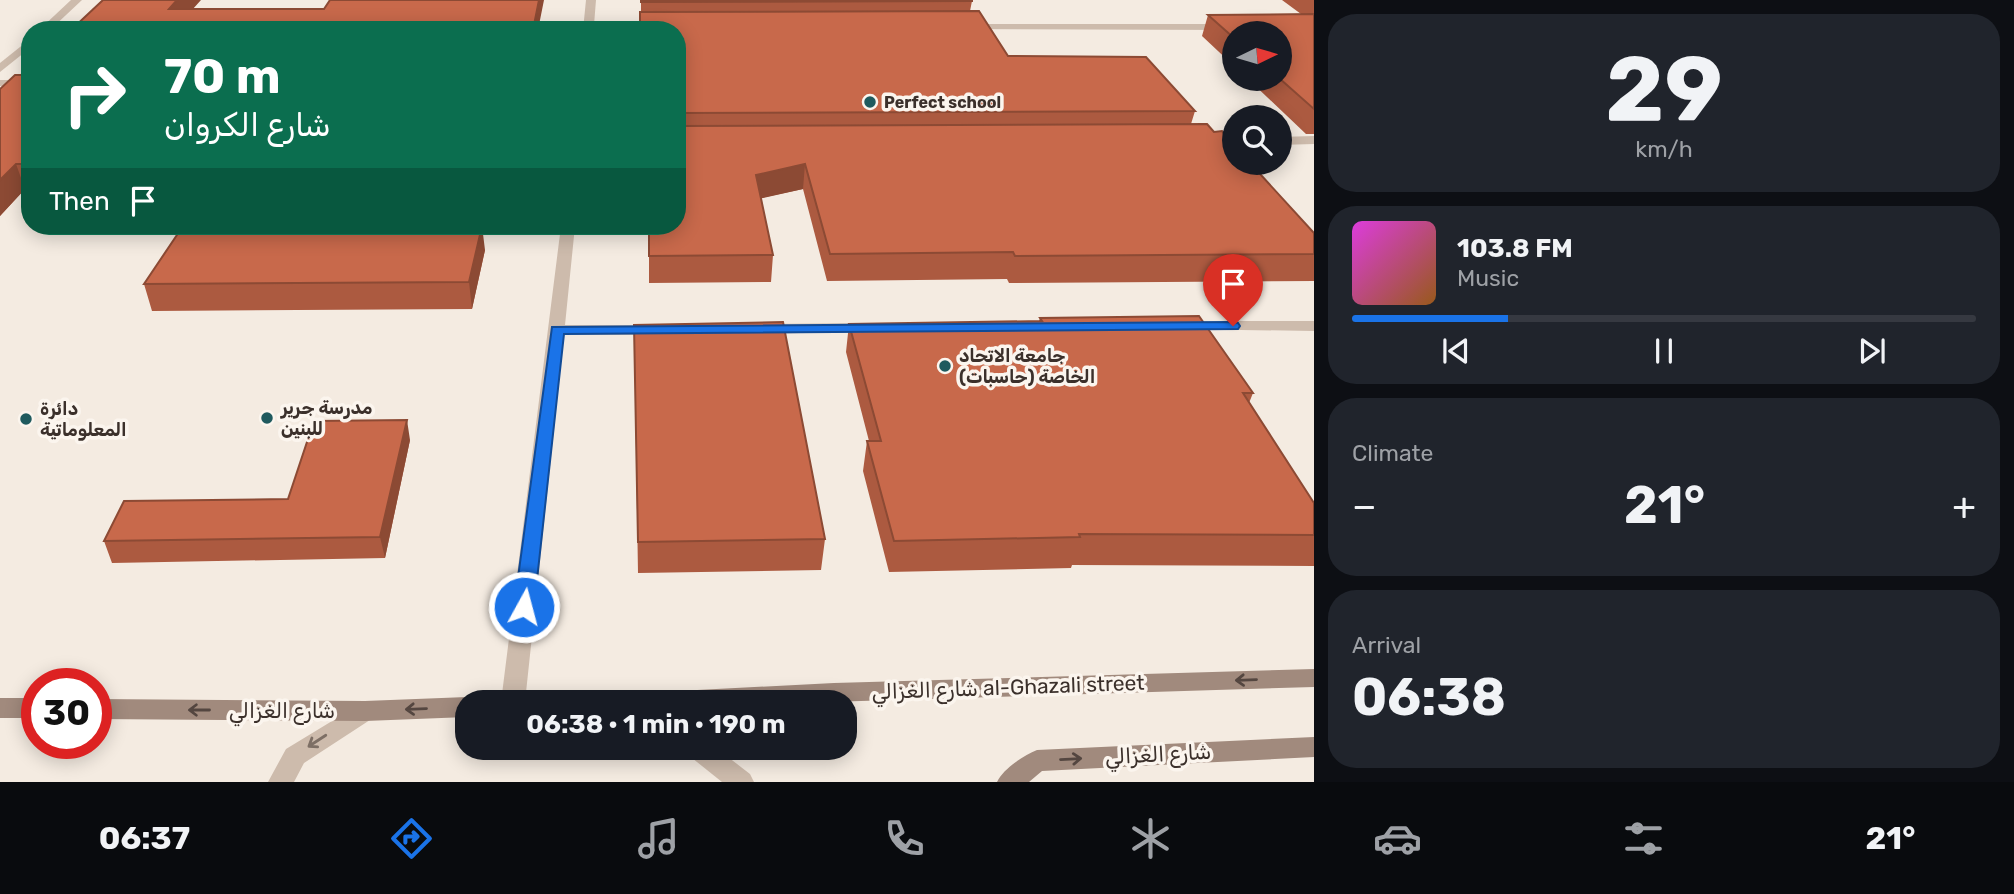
<!DOCTYPE html>
<meta charset="utf-8">
<style>
body{margin:0;font-family:Rubik,"Noto Naskh Arabic",sans-serif;background:#20242c;color:#f1f3f6;height:100vh;display:flex;flex-direction:column;font-size:26px;white-space:nowrap}
*{box-sizing:border-box;margin:0}
p{font-size:23px;color:#9ea1a6}
.icon{flex:none;width:38px;height:38px;fill:none;stroke:currentColor;stroke-width:2;stroke-linecap:round;stroke-linejoin:round}
.map{position:relative;flex:1;overflow:hidden}
.sheet{display:flex;flex-direction:column;gap:14px;padding:14px;background:#0d0f14;width:700px}
.sheet>*{flex:none}
.guide{position:absolute;left:21px;top:21px;width:665px;height:214px;border-radius:28px;box-shadow:0 4px 18px #0003;background:#0b6e4f;color:#fff;overflow:hidden}
.needle{width:46px;rotate:85deg}
.buttons{position:absolute;left:1222px;top:21px;display:grid;gap:14px}
.buttons a{display:grid;place-items:center;width:70px;height:70px;border-radius:50%;background:#171b24;box-shadow:0 4px 18px #0003;font-size:35px}
.speed{position:absolute;left:21px;top:668px;display:flex;gap:14px;font-size:35px;font-weight:700;text-align:center}
.speed>*{display:grid;place-content:center;width:91px;height:91px;border-radius:50%;background:#171b24;box-shadow:0 4px 18px #0003;line-height:1}
.speed .limit{border:10px solid #d22;background:#fff;color:#111}
.pin{position:absolute;display:grid;place-items:center;width:60px;height:60px;color:#fff;margin:-72px -30px;border-radius:50% 50% 50% 0;rotate:-45deg;box-shadow:0 0 7px #0007}
.pin .icon{rotate:45deg}
.me{position:absolute;width:77px;margin:-38px;rotate:7deg;stroke-linejoin:round;filter:drop-shadow(0 0 5px #0008)}
.turn{display:flex;align-items:center;gap:24px;height:147px;padding:0 28px;font-size:32px}
.turn .icon{width:91px;height:91px;stroke-width:2.5}
.turn b{display:block;font-size:49px;line-height:60px}
.then{display:flex;align-items:center;height:66px;padding:0 28px;background:#0003;gap:14px;font-size:26px}
.big{font-size:52px;font-weight:700;line-height:1.1}
.sheet .card{flex:1;display:flex;flex-direction:column;justify-content:center;gap:10px;min-width:0;padding:0 24px;border-radius:28px;background:#20242c}
.sheet .dial{align-items:center;gap:0}
.dial b{font-size:91px;line-height:1}
.song{display:flex;align-items:center;gap:21px}
.cover{width:84px;height:84px;border-radius:10px;background:linear-gradient(135deg,hsl(300 70% 55%),hsl(30 70% 35%))}
.played{height:7px;border-radius:4px;background:linear-gradient(90deg,#1a73e8 25%,#363941 25%)}
.keys{display:flex;justify-content:space-around;direction:ltr}
.heat{display:flex;justify-content:space-between;align-items:center;font-size:38px;direction:ltr}
.trip{position:absolute;left:455px;top:690px;width:402px;height:70px;border-radius:28px;background:#171b24;box-shadow:0 4px 18px #0003;font-weight:700;line-height:70px;text-align:center}
.menu{display:flex;height:112px;justify-content:space-around;align-items:center;background:#090b0e;color:#9ea1a6}
.menu .icon{width:49px;height:49px}
.menu .current{color:#1a73e8}
.menu b{font-size:32px;color:#f1f3f6}
main{display:flex;flex:1;min-height:0}
.map>svg:first-child{display:block}
.lines{fill:none;stroke-linecap:round;stroke-linejoin:round}
.minor{fill:#cdbbac;fill-rule:evenodd}
.tertiary{fill:#cdbbac;fill-rule:evenodd}
.secondary{fill:#a18a7d;fill-rule:evenodd}
.wall{fill:#ac5a40}
.shaded-wall{fill:#8c4a34}
.building{fill:#c8694b;stroke:#8c4a34;stroke-width:2}
.oneway{stroke:#544640}
.oneway2{stroke:#7d6f65}
.route{fill:#1a73e8;stroke:#114b97;stroke-width:2}
.poi-dot{fill:#1f5a5e;stroke:#fbf5ee;stroke-width:2.5}
.labels{text-anchor:middle;dominant-baseline:central;stroke-width:7;stroke-linejoin:round;paint-order:stroke}
.far-poi-label{font-size:16px;font-weight:bold;fill:#3b302b;stroke:#fbf5ee;text-anchor:start}
.poi-label{font-size:18px;font-weight:bold;fill:#3b302b;stroke:#fbf5ee;text-anchor:start}
.near-street-label{font-size:21px;fill:#3b302b;stroke:#fbf5ee}
</style>
<main>
<div class="map">
<svg width="1314" height="782" viewBox="0 0 1314 782">
<rect width="100%" height="100%" fill="#f4ebe1"/>
<g class="lines">
<path class="minor" d="M71,0H82L50,30H39Z
M586,0H596L594,25H662L667,28L583,30Z
M966,24H1229L1234,27L1229,30L962,29V25Z
M30,39V48L0,72V63Z
M0,80H30V86H0Z
M1314,136V144L1279,145V137Z
M80,226H210L211,228L204,232L85,233L80,232Z
M453,226H547L540,230H460Z
M561,226H575L565,325H658L666,330L658,335H564L525,702H501Z
M1183,321H1314V331L1177,329L1175,326Z
M872,323L878,325L880,328L878,331L760,334L752,329L760,324Z"/>
<path class="tertiary" d="M365,701L373,704L377,711L373,718L304,763L294,782H268L286,749Z
M684,747H715L750,774L754,782H722L687,754Z"/>
<path class="secondary" d="M1314,669V687L828,702H647L651,695L659,692L834,683Z
M467,697L476,702H467V717L365,721L96,719V699L365,701Z
M0,698H37V718H0Z
M1314,737V757L1042,771L1029,782H997C1004,768 1023,756 1037,750Z"/>
</g>
<path class="wall" d="M1282,0H1314V134H1306L1248,79H1279L1234,33V66L1202,36L1208,15L1301,14Z
M972,1L970,11L1008,56L1195,111L1191,124L1314,233V281L1009,283L1007,279L827,281L803,189L761,198L773,255L771,282L649,283V226H677V30L641,12V2Z
M30,67V189H25L0,216V89L21,75Z
M485,250L472,309L152,311L144,284Z
M1040,318L1253,393L1249,403L1314,503V566L1072,565L1071,568L889,572L863,471L867,441H869L846,352L849,324L1039,321Z
M634,325L825,539L821,570L638,573Z
M410,440L385,558L112,563L104,541L288,499Z"/>
<path class="shaded-wall" d="M177,0H201L174,30L169,9Z
M539,0H544L538,30H533Z
M16,164L25,189L0,216V180Z
M805,164L803,189L754,200L756,175Z
M482,226L485,250L472,309L469,282Z
M407,420L410,440L385,558L380,537Z"/>
<path class="building" d="M103,0H177L169,9H324L330,0H539L533,30H71Z
M641,0H972V1L641,2Z
M979,11L1008,56L1146,57L1195,111L677,113V30H640V12Z
M1314,14V109L1279,78V33H1234V38L1208,15Z
M30,67V164H16L0,180V89L15,75H21Z
M1207,124L1214,132L1222,131L1234,145V163H1250L1314,233V254L1015,256L1013,252L830,254L805,164L756,175L773,255L649,256V226H677V126Z
M183,226H482L469,282L144,284Z
M1199,316L1253,393H1243L1314,503V535L1079,534L1080,537L894,541L867,441H881L849,324L1042,321L1040,318Z
M783,322L825,539L638,542L634,325Z
M407,420L380,537L104,541L124,501L288,499L314,421Z"/>
<defs><path id="oneway-shaft" d="M-6 0H5M1.5-3L5.5 0L1.5 3" fill="none" stroke-width="1.6" stroke-linecap="round" stroke-linejoin="round" transform="scale(1.75)"/></defs>
<g class="oneway">
<use href="#oneway-shaft" transform="translate(1246 680) rotate(178)"/>
<use href="#oneway-shaft" transform="translate(416 709) rotate(178)"/>
<use href="#oneway-shaft" transform="translate(199 710) rotate(-180)"/>
<use href="#oneway-shaft" transform="translate(1071 759) rotate(-3)"/>
</g>
<use class="oneway2" href="#oneway-shaft" transform="translate(317 741) rotate(147)"/>
<path class="route" d="M1233,322L1238,323L1240,326L1238,329L564,334L534,607L531,612L524,614L517,612L514,607L552,327Z"/>
<g class="poi-dot">
<circle cx="870" cy="102" r="7"/>
<circle cx="945" cy="366" r="7"/>
<circle cx="267" cy="418" r="7"/>
<circle cx="26" cy="419" r="7"/>
</g>
<g class="labels">
<g class="far-poi-label">
<text x="884" y="102">Perfect school</text>
</g>
<g class="poi-label">
<text x="959" y="356">جامعة الاتحاد<tspan x="959" dy="21">الخاصة (حاسبات)</tspan></text>
<text x="281" y="408">مدرسة جرير<tspan x="281" dy="21">للبنين</tspan></text>
<text x="40" y="409">دائرة<tspan x="40" dy="21">المعلوماتية</tspan></text>
</g>
<g class="near-street-label">
<text transform="translate(1008 687) rotate(-2)">شارع الغزالي al-Ghazali street</text>
<text x="282" y="710">شارع الغزالي</text>
<text transform="translate(1158 754) rotate(-3)">شارع الغزالي</text>
</g>
</g>
</svg>
<div class="buttons">
<a><svg class="needle" viewBox="-14 -14 28 28"><path d="M0-13l5 13h-10z" fill="#e53935"/><path d="M0 13l5-13h-10z" fill="#9ea1a6"/></svg></a>
<a><svg class="icon" aria-label="search" viewBox="0 0 24 24"><circle cx="10" cy="10" r="6"/><path d="M15 15l6 6"/></svg></a>
</div>
<div class="speed"><div class="limit">30</div></div>
<div class="pin" style="left:1233px;top:326px;background:#d93025"><svg class="icon" aria-label="arrive" viewBox="0 0 24 24"><path d="M6 21V4h12l-3 4 3 4H6"/></svg></div>
<svg class="me" style="left:524px;top:607px" viewBox="-20 -20 40 40"><circle r="17" fill="#1a73e8" stroke="#fff" stroke-width="3"/><path d="M0-11L8 9 0 5-8 9z" fill="#fff"/></svg>
<div class="trip">06:38 · 1 min · 190 m</div>
<div class="guide">
<div class="turn"><svg class="icon" aria-label="right" viewBox="0 0 24 24"><path d="M7 20v-9h11M14 6l5 5-5 5"/></svg><div><b>70 m</b>شارع الكروان</div></div>
<div class="then">Then<svg class="icon" aria-label="arrive" viewBox="0 0 24 24"><path d="M6 21V4h12l-3 4 3 4H6"/></svg></div>
</div>
</div>
<section class="sheet">
<div class="card dial"><b>29</b><p>km/h</p></div>
<div class="card">
<div class="song"><i class="cover"></i><div><b>103.8 FM</b><p>Music</p></div></div>
<div class="played"></div>
<div class="keys"><svg class="icon" aria-label="previous" viewBox="0 0 24 24"><path d="M18 5L8 12l10 7zM5 5v14"/></svg><svg class="icon" aria-label="pause" viewBox="0 0 24 24"><path d="M8 5v14M16 5v14"/></svg><svg class="icon" aria-label="next" viewBox="0 0 24 24"><path d="M6 5l10 7-10 7zM19 5v14"/></svg></div>
</div>
<div class="card"><p>Climate</p>
<div class="heat"><a>−</a><b class="big">21°</b><a>+</a></div>
</div>
<div class="card"><p>Arrival</p><b class="big">06:38</b></div>
</section>
</main>
<nav class="menu">
<b>06:37</b>
<svg class="icon current" aria-label="directions" viewBox="0 0 24 24"><path d="M12 3l9 9-9 9-9-9zM9 14v-3h6M13 9l2 2-2 2"/></svg>
<svg class="icon" aria-label="music" viewBox="0 0 24 24"><path d="M9 18V5l10-2v13"/><circle cx="6" cy="18" r="3"/><circle cx="16" cy="16" r="3"/></svg>
<svg class="icon" aria-label="phone" viewBox="0 0 24 24"><path d="M5 4h4l2 5-3 2q2 4 5 5l2-3 5 2v4C11 20 4 13 5 4z"/></svg>
<svg class="icon" aria-label="climate" viewBox="0 0 24 24"><path d="M12 3v18M4 7l16 10M4 17L20 7"/></svg>
<svg class="icon" aria-label="car" viewBox="0 0 24 24"><path d="M5 17H2v-5l4-1 3-4h7l3 4 3 1v5h-3M9 17h6M6 11h13"/><circle cx="7" cy="17" r="2"/><circle cx="17" cy="17" r="2"/></svg>
<svg class="icon" aria-label="filters" viewBox="0 0 24 24"><path d="M4 7h16M4 17h16"/><circle cx="9" cy="7" r="2"/><circle cx="15" cy="17" r="2"/></svg>
<b>21°</b>
</nav>
